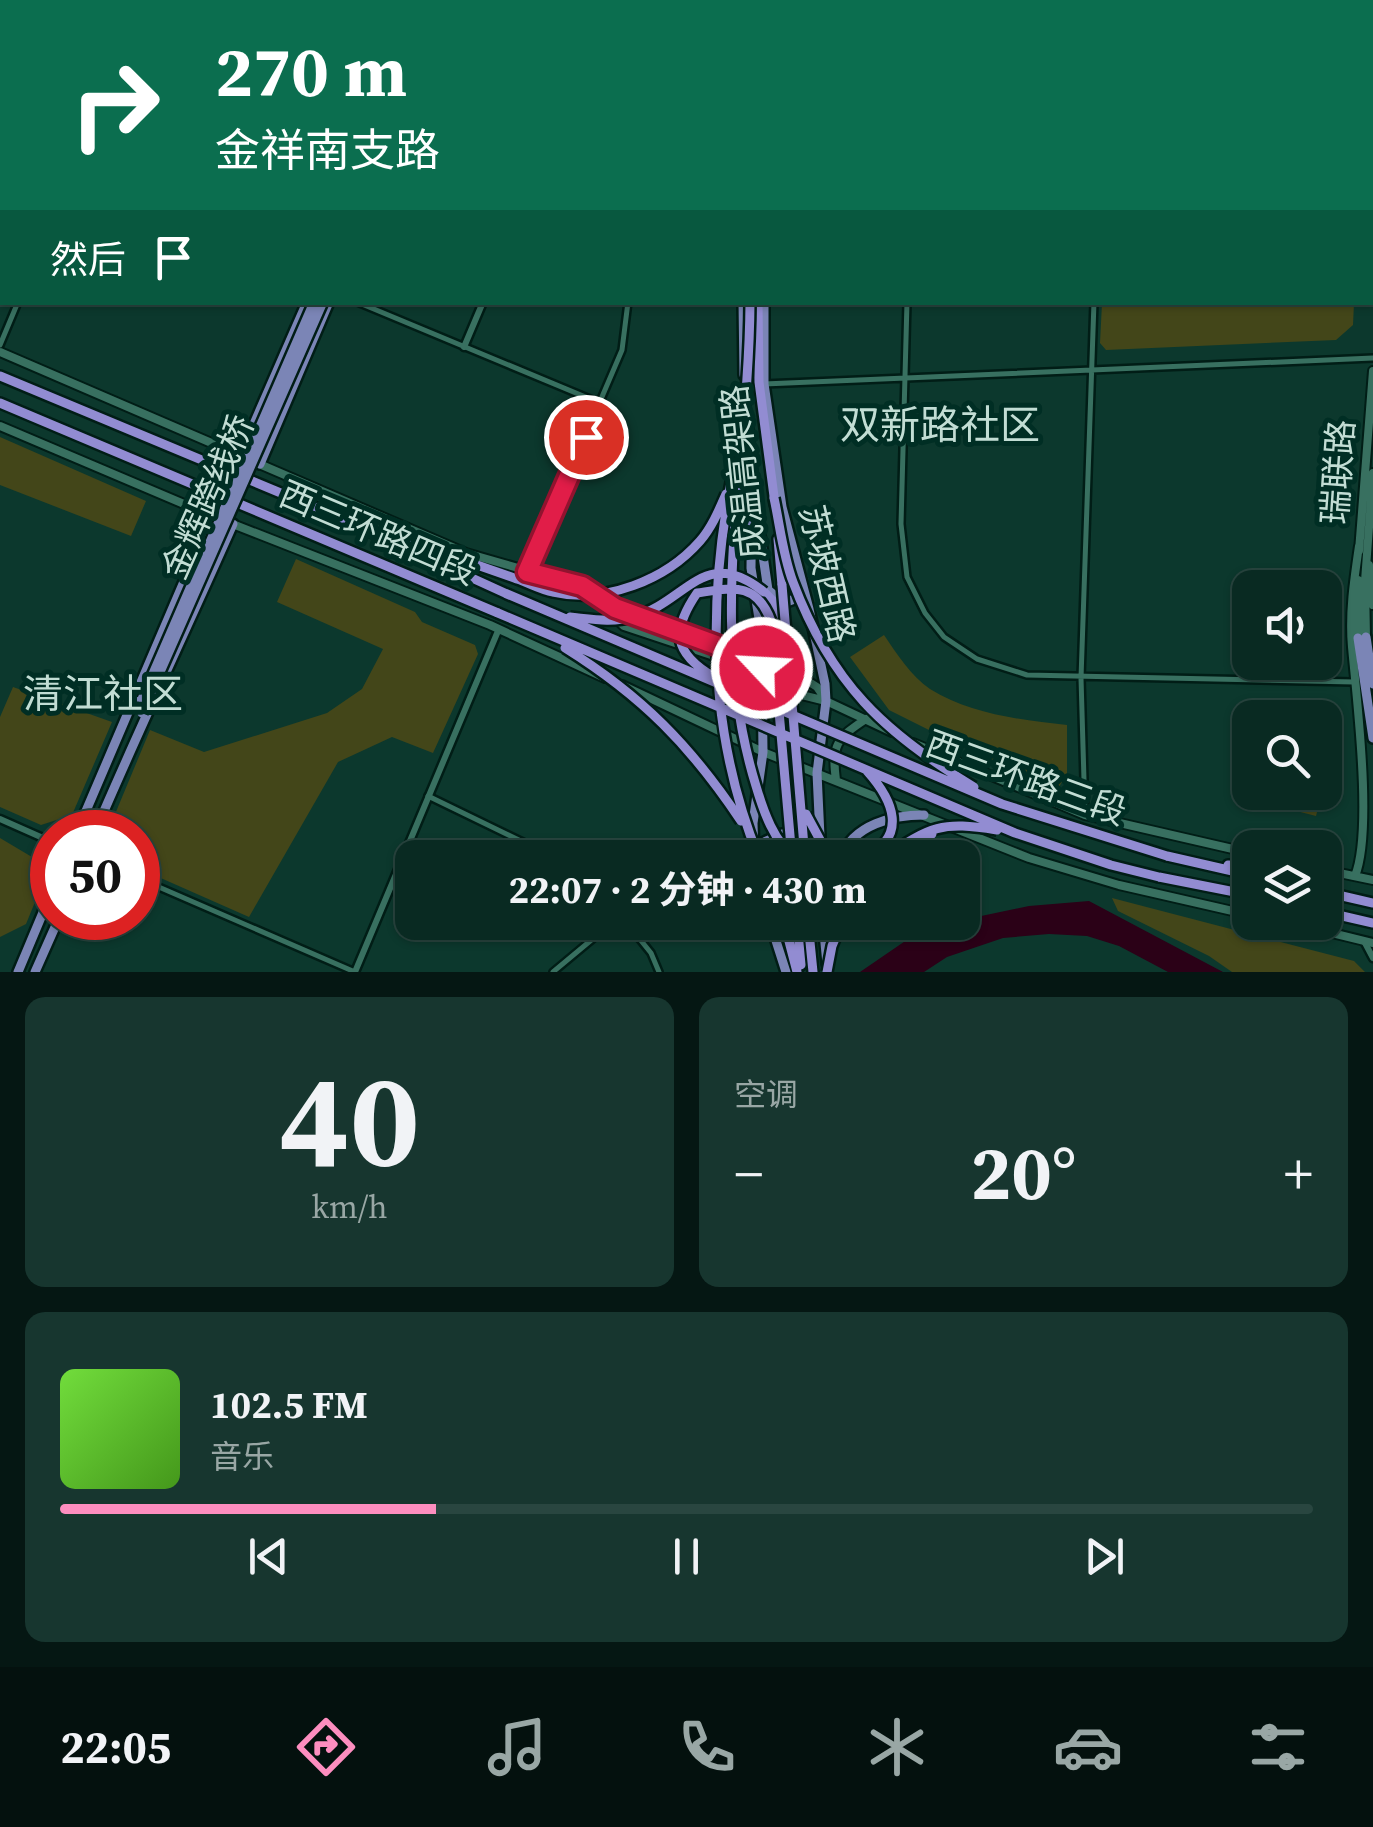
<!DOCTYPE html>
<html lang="zh">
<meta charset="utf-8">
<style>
body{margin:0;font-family:"Source Serif 4","Noto Sans SC",serif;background:#17362f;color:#f1f3f6;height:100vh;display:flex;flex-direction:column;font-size:38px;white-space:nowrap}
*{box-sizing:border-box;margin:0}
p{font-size:32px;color:#99a7a5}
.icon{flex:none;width:55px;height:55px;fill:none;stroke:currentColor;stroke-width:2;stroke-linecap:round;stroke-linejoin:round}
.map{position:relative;height:972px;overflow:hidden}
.panel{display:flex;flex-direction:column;gap:25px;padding:25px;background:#051713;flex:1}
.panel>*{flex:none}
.guide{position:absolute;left:0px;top:0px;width:1375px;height:305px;box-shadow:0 2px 8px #0004,0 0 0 2px #294640;background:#0b6e4f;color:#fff;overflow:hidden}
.tools{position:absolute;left:1232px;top:570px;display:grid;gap:20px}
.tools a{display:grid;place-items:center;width:110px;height:110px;border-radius:20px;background:#092a22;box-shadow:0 2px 8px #0004,0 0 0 2px #294640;font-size:50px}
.speed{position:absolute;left:30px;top:810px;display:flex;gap:20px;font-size:50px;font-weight:700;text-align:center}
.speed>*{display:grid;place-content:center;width:130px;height:130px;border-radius:50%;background:#092a22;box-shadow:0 2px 8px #0004,0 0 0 2px #294640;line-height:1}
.speed .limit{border:15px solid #d22;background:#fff;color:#111}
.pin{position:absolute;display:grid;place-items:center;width:85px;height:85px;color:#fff;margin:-42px;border:5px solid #fff;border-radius:50%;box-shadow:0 2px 10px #0007}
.me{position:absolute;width:110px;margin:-55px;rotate:295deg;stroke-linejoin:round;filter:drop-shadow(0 0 8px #0008)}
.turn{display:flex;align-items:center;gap:35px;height:210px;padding:0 50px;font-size:45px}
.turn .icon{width:130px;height:130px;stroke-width:2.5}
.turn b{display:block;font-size:70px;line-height:85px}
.then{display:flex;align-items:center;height:95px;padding:0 50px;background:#0003;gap:20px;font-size:38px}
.big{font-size:75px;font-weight:700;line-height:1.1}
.panel .widget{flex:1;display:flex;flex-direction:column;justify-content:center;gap:15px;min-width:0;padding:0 35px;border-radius:20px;background:#17362f}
.panel .dial{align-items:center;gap:0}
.dial b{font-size:130px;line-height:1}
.song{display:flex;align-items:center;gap:30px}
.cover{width:120px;height:120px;border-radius:15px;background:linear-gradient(135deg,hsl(100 70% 55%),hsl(100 70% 35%))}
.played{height:10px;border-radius:5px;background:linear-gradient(90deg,#fd8ebf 30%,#294640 30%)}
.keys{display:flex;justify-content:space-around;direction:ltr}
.heat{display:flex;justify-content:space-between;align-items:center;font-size:55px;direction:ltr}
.panel .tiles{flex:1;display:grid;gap:25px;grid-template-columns:1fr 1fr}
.widget:last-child{grid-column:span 2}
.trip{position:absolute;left:395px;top:840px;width:585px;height:100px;border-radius:20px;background:#092a22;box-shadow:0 2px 8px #0004,0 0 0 2px #294640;font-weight:700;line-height:100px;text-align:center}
.tabs{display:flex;height:160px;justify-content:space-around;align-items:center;background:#04110e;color:#99a7a5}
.tabs .icon{width:70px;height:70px}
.tabs .active{color:#fd8ebf}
.tabs b{font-size:45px;color:#f1f3f6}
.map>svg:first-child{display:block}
.green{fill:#434619}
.water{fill:#2b0117}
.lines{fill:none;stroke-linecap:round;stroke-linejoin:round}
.minor-casing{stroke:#011d16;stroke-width:10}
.tertiary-casing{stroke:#011d16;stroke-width:11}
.secondary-casing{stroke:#011d16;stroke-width:12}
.primary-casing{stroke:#011d16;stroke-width:14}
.trunk-casing{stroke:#011d16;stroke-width:14}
.minor{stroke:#387060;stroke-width:5}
.tertiary{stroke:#387060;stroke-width:6}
.secondary{stroke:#387060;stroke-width:8}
.primary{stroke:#7b85b6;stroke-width:9}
.trunk{stroke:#928cd2;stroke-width:9}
.primary-bridge-casing{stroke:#011d16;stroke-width:14;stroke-linecap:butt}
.trunk-bridge-casing{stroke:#011d16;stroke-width:14;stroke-linecap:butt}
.primary-bridge{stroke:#7b85b6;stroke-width:9}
.trunk-bridge{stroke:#928cd2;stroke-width:9}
.route-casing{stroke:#92132f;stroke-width:25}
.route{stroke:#e11d48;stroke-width:18}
.labels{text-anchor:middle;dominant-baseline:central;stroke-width:10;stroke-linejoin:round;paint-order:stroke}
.street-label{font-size:35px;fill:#c2ddd4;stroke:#002e24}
.quarter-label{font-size:40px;fill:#c2ddd4;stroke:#002e24}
</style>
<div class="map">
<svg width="1373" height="972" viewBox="0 0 1373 972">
<rect width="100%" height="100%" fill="#0c382d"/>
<path class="green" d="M1102,303V302L1354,303L1353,325L1336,340L1106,350L1100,343Z
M0,437L146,501L131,536L0,485Z
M296,559L415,612L422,622L475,645L478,654L433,753L392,737L338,762L249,917L138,868V832L108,831L150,730L204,752L327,713L362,689L383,649L277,602Z
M884,635C897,654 911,676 930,689C970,714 1021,720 1067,725V773L1059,787L983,757L889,710L850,657Z
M13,687L112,722L72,815L41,825L0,807V717Z
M1250,781V792L1322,793L1316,816L1246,798Z
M0,838L37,860L44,880L26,924L0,937Z
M1112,898L1354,961L1365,972H1232L1209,956L1118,911Z"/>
<path class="water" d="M1089,901L1223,972H1168L1119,946L1087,936L1049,934L1003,938L947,957L924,972H860L914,935L967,919L1029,906Z"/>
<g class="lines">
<g class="minor-casing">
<path id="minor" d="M145,2L146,0
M292,2L293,0
M912,2V0
M1100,2V0
M1303,2V0
M357,302L600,403
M907,302L901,524L907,577L925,613L944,637L977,659L1027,675L1354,682
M0,345L18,302
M764,384L1373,358
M528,570L622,350L628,302
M428,796L556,858
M1085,814L1081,678L1094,302
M138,878L355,972
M626,922L651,953L659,972
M553,972L613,922"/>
</g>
<g class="tertiary-casing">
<path id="tertiary" d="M40,0L46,2
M1239,0L1281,2
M600,2L601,0
M1372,7H1373
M464,347L483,302
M0,819L52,842
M1364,941L1373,958
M355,972L498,631"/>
</g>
<g class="secondary-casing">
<path id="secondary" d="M0,352L244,457
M0,426L217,518
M257,463L466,553L581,586L624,626L747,667L786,672L806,680L817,687L826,700
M230,523L490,625L605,678
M1359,551L1373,371
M1369,565L1373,605
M1358,580V638
M597,597L656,625L749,657L762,668
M1366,637L1365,581L1373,473
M622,685L763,752L1029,858L1119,885L1250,915
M761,685L826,701L892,732
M913,743L1085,815L1250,853
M836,780C831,745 837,738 866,719
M1325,870L1373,880
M1355,876C1373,831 1357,703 1352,647C1349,613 1354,580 1359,546
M1287,922L1373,943"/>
</g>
<g class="primary-casing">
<path id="primary" d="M441,2L442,0
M454,2L455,0
M748,2V0
M769,2V0
M743,302L744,375
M764,302V384L782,507L809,609L825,684L826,701L817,773L821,858
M747,420L752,478L751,568L760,625L762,668L763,752L753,823L754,858
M240,456L307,302
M260,464L329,302
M755,501L768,590L784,603L797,598L800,591
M1366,637L1373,684
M1358,638L1373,738
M77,832L212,516
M95,832C139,729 187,628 233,524
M753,847L782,834L796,833L804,846
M841,858C853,824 894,815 924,815
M770,922L786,972
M823,922L827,964
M18,972L52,891
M35,972L59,918"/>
</g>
<g class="trunk-casing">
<path id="trunk" d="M753,2V0
M762,2V0
M758,302L759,382L775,504
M0,376L336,516L507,594
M0,403L498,613
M383,532L517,579
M778,539L782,585
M764,592L773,601L785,629
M1167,856L1250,875
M1228,865L1250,866
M1159,877L1250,895
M1325,892L1373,903
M1325,912L1373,923
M784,922L797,972
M797,922L801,965
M808,922L813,972"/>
</g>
<use href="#minor" class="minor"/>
<use href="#tertiary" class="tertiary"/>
<use href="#secondary" class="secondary"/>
<use href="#primary" class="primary"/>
<use href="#trunk" class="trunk"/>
<g class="primary-bridge-casing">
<path id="primary-bridge" d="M142,699L314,302
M142,713L323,302"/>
</g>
<g class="trunk-bridge-casing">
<path id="trunk-bridge" d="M750,302C749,469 705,621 756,786C763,810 774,843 796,858
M734,467C707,597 708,733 759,858
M774,498C780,526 783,556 793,582C831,683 884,733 974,787
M517,579C529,583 541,590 553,592C605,604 666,580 700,541C712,527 719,510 726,494
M782,585L805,858
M507,594L1002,804L1167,856
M498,613L1015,833L1111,865L1159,877
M570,617C591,619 612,623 633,617C688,602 703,544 764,592
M565,648C642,696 691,746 741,821
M714,677C673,653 671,631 697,593C732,588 756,581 771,621L792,858
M806,814L826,851
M864,858C909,836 893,800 867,771
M884,858C930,826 942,821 997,830
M904,858L932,834
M827,972L832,946L842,922"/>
</g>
<use href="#primary-bridge" class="primary-bridge"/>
<use href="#trunk-bridge" class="trunk-bridge"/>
</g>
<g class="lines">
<g class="route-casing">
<path id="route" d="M586,437L527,572L582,586L615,608L749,657L762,668"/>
</g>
<use href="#route" class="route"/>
</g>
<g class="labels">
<g class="street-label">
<text transform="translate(743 472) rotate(-96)">成温高架路</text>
<text transform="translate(1338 472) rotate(-86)">瑞联路</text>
<text transform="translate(208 497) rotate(-66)">金辉跨线桥</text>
<text transform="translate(378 533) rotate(23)">西三环路四段</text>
<text transform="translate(827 574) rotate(77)">苏坡西路</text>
<text transform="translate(1026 778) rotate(20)">西三环路三段</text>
</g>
<g class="quarter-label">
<text x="940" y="425">双新路社区</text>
<text x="103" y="694">清江社区</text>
</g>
</g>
</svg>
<div class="tools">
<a><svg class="icon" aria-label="sound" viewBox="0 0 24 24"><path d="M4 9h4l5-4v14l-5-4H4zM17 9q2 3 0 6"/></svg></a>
<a><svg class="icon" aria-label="search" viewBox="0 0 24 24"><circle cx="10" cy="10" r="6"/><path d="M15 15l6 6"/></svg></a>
<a><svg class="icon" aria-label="layers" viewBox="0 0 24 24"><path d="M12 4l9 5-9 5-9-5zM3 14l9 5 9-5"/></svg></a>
</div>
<div class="speed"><div class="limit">50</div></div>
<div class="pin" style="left:586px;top:437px;background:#d93025"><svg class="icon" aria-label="arrive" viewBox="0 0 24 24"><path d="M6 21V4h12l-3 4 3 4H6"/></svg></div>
<svg class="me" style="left:762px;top:668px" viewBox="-20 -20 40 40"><circle r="17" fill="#e11d48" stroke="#fff" stroke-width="3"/><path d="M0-11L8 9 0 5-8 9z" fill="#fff"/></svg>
<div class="trip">22:07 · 2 分钟 · 430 m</div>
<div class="guide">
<div class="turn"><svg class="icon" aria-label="right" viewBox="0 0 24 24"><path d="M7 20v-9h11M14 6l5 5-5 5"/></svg><div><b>270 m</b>金祥南支路</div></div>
<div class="then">然后<svg class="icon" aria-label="arrive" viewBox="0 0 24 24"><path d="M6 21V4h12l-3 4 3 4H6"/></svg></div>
</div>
</div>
<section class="panel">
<div class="tiles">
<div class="widget dial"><b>40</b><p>km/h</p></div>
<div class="widget"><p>空调</p>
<div class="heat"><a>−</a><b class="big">20°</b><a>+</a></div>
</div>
<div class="widget">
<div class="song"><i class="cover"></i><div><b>102.5 FM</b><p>音乐</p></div></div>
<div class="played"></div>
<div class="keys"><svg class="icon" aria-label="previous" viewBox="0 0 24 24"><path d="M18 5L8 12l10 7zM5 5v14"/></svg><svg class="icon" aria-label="pause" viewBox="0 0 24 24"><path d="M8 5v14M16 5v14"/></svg><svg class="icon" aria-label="next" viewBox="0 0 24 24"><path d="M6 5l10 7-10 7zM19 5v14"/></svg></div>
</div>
</div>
</section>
<nav class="tabs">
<b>22:05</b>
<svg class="icon active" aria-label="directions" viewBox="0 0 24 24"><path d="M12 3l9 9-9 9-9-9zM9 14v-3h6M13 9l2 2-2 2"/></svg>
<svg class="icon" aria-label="music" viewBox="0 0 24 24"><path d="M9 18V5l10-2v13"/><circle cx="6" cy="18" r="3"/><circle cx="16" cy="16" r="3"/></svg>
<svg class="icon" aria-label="phone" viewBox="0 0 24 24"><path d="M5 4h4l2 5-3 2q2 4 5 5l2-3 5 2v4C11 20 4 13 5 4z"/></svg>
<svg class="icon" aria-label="climate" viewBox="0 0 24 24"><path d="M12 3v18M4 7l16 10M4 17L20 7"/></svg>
<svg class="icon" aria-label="car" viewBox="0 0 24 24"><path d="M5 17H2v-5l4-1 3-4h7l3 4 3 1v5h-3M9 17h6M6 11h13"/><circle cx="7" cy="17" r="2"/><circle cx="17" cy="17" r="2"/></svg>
<svg class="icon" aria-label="filters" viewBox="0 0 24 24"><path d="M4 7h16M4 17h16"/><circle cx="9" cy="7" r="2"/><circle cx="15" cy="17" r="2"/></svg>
</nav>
